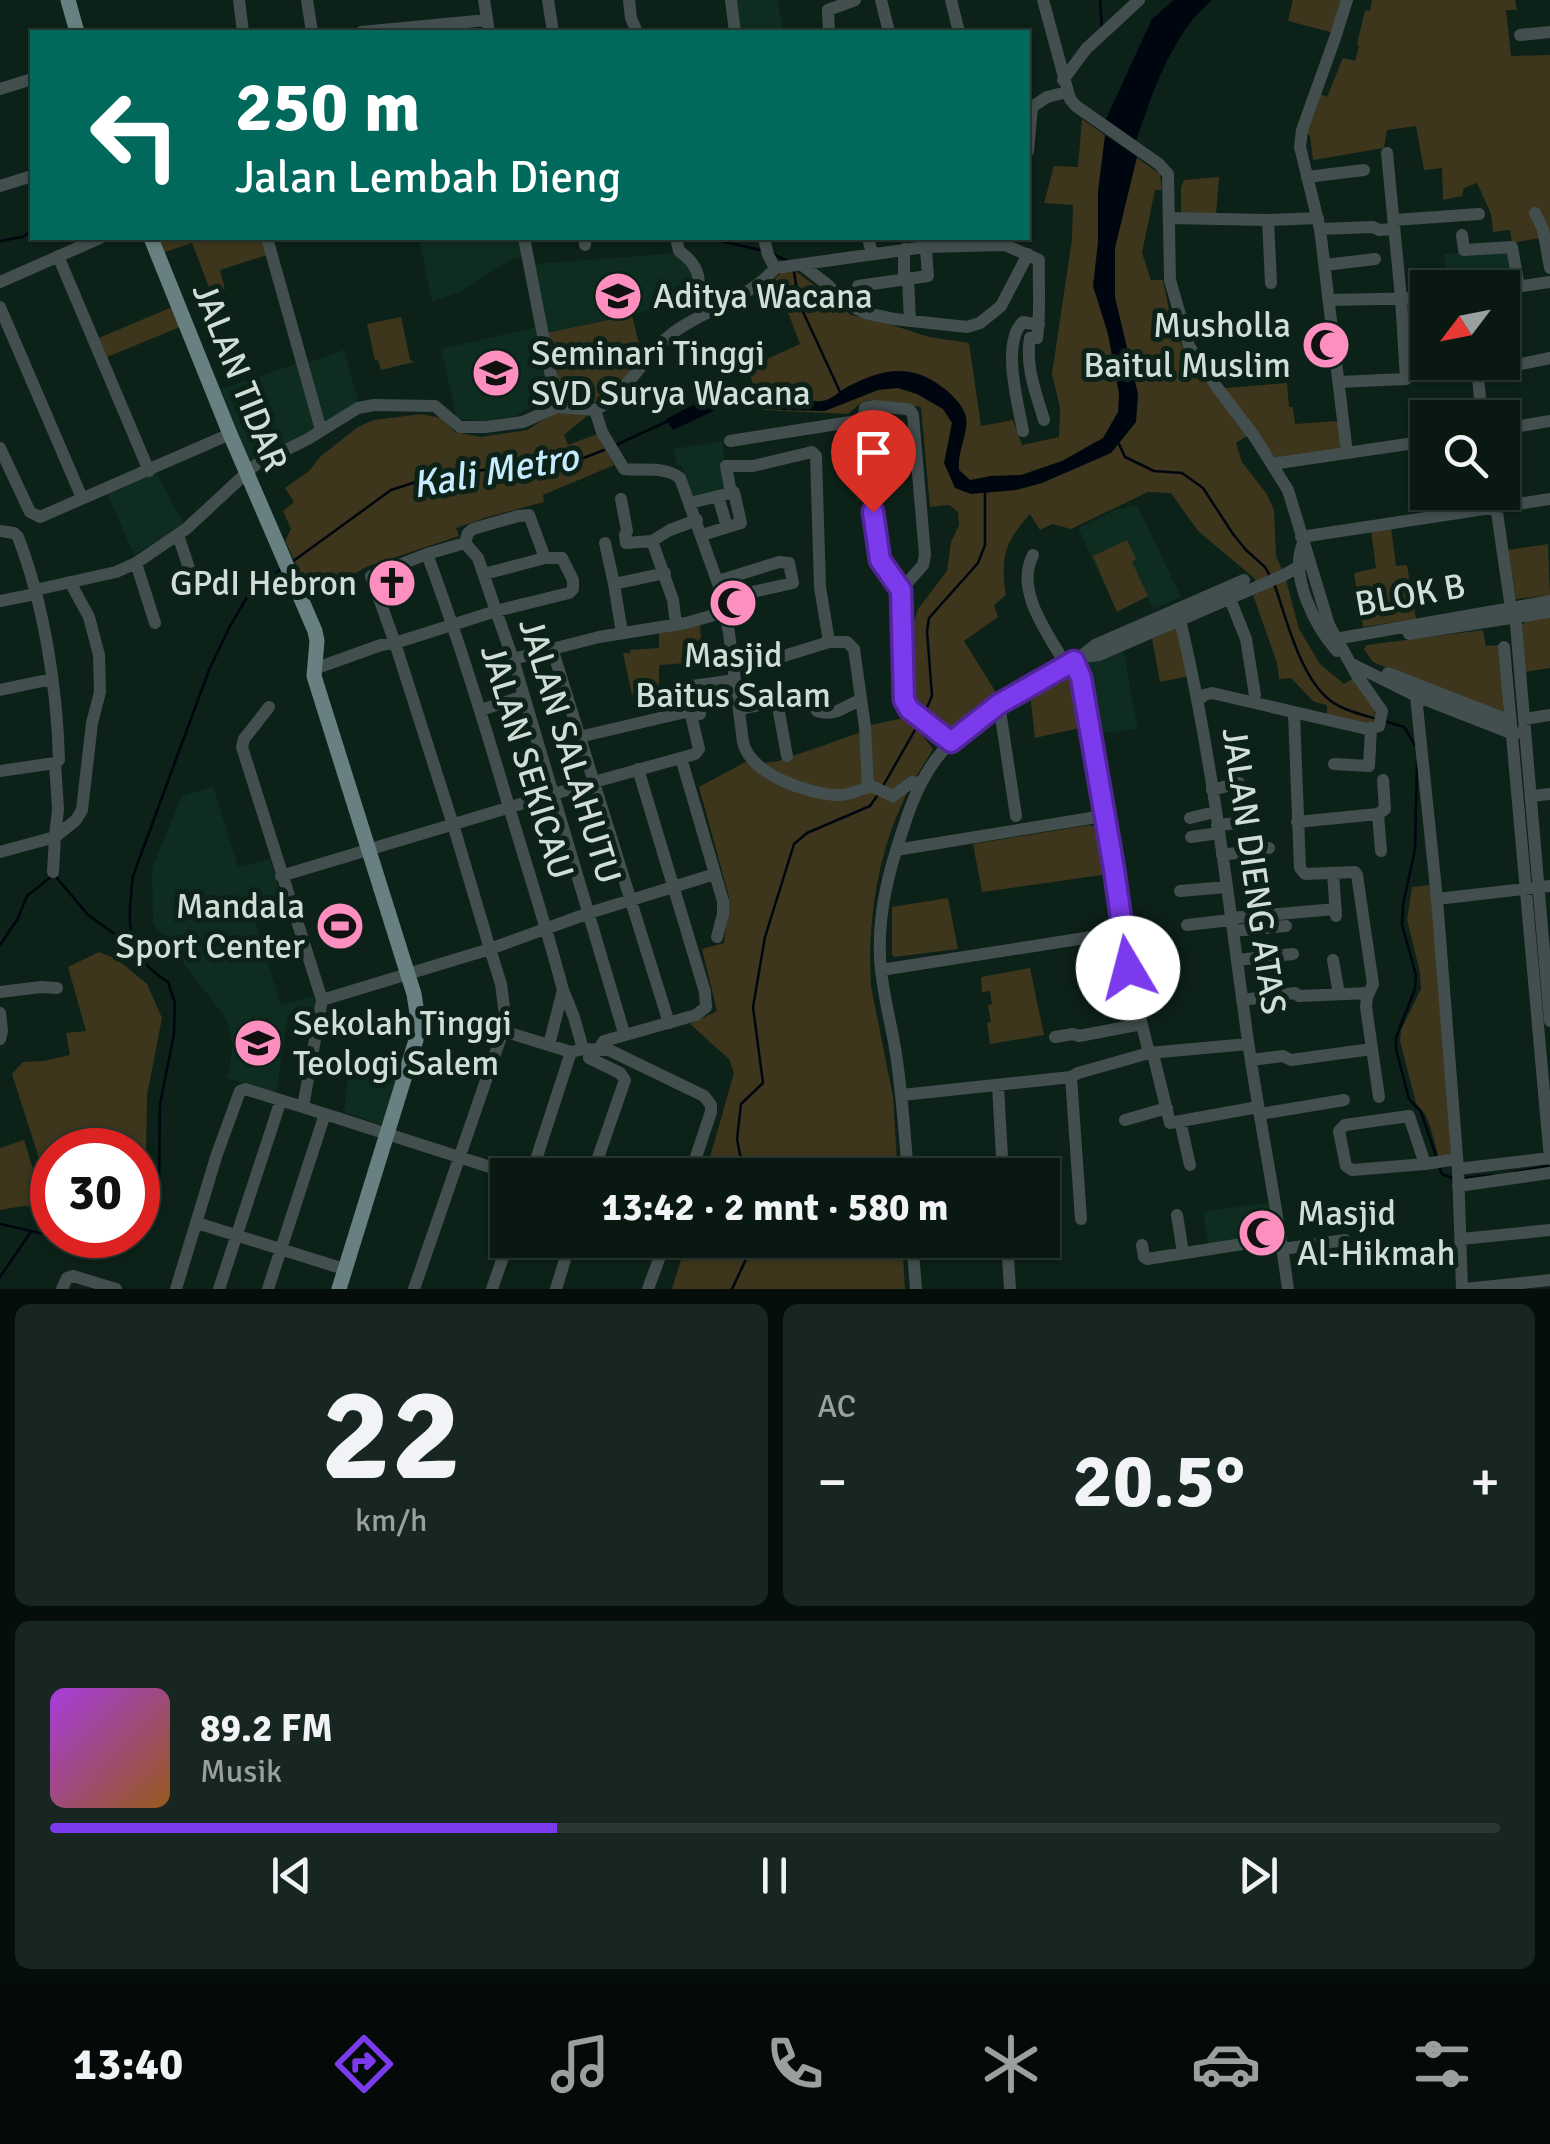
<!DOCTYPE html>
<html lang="id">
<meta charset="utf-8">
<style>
body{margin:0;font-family:Signika,sans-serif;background:#172620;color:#f1f3f6;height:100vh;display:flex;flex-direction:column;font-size:38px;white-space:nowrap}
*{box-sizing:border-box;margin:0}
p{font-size:32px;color:#99a09f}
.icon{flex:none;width:55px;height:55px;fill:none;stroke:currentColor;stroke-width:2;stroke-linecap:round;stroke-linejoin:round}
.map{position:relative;height:1289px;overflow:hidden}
.sheet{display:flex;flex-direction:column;gap:15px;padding:15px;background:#050e0a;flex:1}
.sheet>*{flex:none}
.banner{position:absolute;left:30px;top:30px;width:1000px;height:210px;border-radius:0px;box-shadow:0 2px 8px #0004,0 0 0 2px #293832;background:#00695c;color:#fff;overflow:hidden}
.needle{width:65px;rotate:238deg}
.fabs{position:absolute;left:1410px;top:270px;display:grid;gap:20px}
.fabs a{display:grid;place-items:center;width:110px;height:110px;border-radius:0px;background:#091912;box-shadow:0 2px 8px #0004,0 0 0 2px #293832;font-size:50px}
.speed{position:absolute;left:30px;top:1128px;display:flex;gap:20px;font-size:50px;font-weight:700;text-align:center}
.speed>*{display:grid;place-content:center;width:130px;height:130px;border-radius:50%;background:#091912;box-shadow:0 2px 8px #0004,0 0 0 2px #293832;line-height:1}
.speed .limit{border:15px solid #d22;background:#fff;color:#111}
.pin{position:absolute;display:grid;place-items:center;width:85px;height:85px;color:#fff;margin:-102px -42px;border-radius:50% 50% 50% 0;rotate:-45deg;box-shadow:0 0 10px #0007}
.pin .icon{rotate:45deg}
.me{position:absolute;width:110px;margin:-55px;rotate:352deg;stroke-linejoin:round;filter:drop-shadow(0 0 8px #0008)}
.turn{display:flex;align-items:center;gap:35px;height:210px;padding:0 40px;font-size:45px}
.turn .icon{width:130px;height:130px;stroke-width:2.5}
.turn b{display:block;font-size:70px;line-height:85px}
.big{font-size:75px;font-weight:700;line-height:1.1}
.sheet .widget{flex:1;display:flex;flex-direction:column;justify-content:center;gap:15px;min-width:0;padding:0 35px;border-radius:15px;background:#172620}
.sheet .dial{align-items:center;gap:0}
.dial b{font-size:130px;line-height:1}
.song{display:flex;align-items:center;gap:30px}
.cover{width:120px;height:120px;border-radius:15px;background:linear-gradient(135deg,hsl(280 70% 55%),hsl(30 70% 35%))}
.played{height:10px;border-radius:5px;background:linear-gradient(90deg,#7c3aed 35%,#293832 35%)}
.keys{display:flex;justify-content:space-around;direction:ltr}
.heat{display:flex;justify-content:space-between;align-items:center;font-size:55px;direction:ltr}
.sheet .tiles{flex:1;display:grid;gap:15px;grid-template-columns:1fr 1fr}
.widget:last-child{grid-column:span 2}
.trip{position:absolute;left:490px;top:1158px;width:570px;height:100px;border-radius:0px;background:#091912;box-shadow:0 2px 8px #0004,0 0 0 2px #293832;font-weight:700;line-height:100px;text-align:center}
.dock{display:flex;height:160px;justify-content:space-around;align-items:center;background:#040a07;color:#99a09f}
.dock .icon{width:70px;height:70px}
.dock .selected{color:#7c3aed}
.dock b{font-size:45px;color:#f1f3f6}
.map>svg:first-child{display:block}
.built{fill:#0f2c20}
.green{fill:#3d361c}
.water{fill:#000610}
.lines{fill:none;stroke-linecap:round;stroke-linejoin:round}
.stream{stroke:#000610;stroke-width:2.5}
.minor{stroke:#434e4e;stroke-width:12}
.major{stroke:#688081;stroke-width:15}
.route-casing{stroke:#51269a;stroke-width:25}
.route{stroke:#7c3aed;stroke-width:18}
.labels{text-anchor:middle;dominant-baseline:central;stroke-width:10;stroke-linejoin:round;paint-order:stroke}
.poi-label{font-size:35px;fill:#d1ded7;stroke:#0c2118;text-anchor:start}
.street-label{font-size:35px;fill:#d1ded7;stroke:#0c2118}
.water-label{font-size:38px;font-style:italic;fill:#c6eafe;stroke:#0c2118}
</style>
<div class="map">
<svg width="1550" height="1289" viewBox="0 0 1550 1289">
<rect width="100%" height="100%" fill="#0c2118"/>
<path class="built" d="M737,0H777L784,32H741Z
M419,238H519L522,257L510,260L460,292L432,302Z
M1511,249L1517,284L1486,288L1448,287L1444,254Z
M680,253L691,265L696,300L546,333L532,264Z
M536,327L551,397L516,416L481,421L457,419L441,349Z
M344,350L359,404L326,424L307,363Z
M299,363L316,427L313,432L257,460L249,459L244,452L221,389Z
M722,441L729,492L692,501L682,466L676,464L674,449Z
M156,472L184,524L134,555L107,493Z
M1137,505L1181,597L1154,609L1147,597L1117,612L1078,528L1115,510Z
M1123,648L1138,729L1095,734L1083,665Z
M213,786L238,867L270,859L284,905L253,916L281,1005L313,996L317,1007L288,1015L276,1093L227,1078L233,1046L227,1020L153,923L152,868L182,796Z
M350,1062L398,1079L383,1125L344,1112Z
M1271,1202L1276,1236L1209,1246L1203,1212Z"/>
<path class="green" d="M1293,0H1344L1334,33L1288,21Z
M1372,0H1515L1517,10H1506L1511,56L1550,55V233L1540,238L1512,243L1510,230L1493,232L1491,214L1477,183L1464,188L1462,196L1443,200L1442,168L1424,170L1416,126L1387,130L1384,148L1313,160L1310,136L1306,133L1321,94L1327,97L1343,58L1355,61L1359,46L1357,44L1365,10L1370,11Z
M1082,119L1160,174L1162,190H1155L1142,253L1151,280H1163L1170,315L1186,356L1247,436L1236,443L1242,462L1266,493L1274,510L1276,556L1285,576L1299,629L1320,664L1344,684L1354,678C1367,693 1380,704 1372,725L1327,714V705L1314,702L1291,678L1279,679L1277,663L1253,595L1260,592L1254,578L1198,531L1171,493L1148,492L1071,529L1052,524L1040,530L1030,514C1005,542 1000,557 1006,595L994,605L998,617L964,641L997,694L951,731L924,711L916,702L912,626L918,609L947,571L951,542L959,525L958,512L949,505L930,507L921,407L870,400L861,403L848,414L763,410L747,368L800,344L775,278L786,269L795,271L814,285L851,315L889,324L929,337L969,343L981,426L1013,420L1022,445L1059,437L1060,408L1052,374L1072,239L1073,205L1044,203L1054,166L1078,167Z
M1219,177L1216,215L1181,214V187L1184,180Z
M159,238H262L267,255L220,270L225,289L212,295L192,243L165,252Z
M172,307L180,327L107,357L99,338Z
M632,315L643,360L602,401L591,403L560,402L546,333Z
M401,317L410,359L414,362L381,370L378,360H375L367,324Z
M1287,383L1289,407H1293L1295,424L1339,421L1343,448L1276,459L1224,388Z
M561,412L587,413V416L564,435L568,445L597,434L614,465L543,495L544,502L488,517L456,528L459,536L366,567L313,599L285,541L291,529L283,511L294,502L285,488L309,471L321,456L358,427L374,420L421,414L441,418L455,432L481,437L527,430L548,417Z
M1391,527L1396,566L1407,565L1416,619L1363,627L1354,573L1376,568L1371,530Z
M1127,540L1136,559L1132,562L1148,596L1117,612L1093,556Z
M1548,544L1550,595L1516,599L1508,550Z
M1550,617V668L1525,672L1521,625L1527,621Z
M700,622L702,662L659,665V690L632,695L623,653H630V650L659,648V630Z
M1177,627L1189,676L1160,682L1152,639Z
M1483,630L1486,646L1499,645L1504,715L1373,662L1364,649L1367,645Z
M1067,675L1076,678L1084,727L1035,738L1030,694Z
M908,717L933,749C925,763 916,776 909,789C878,849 867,920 871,986L893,1097L898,1175H705L734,1073L729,1059L690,1024L717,1011L702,949L724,943L729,897L699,787L749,760C778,789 815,800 855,796L856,788C821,798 790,780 760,763L779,761L867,730V726Z
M1089,825C1109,829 1106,857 1109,874L982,892L973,844Z
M1431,885L1451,1154L1439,1158L1430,1126L1425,1114L1416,1103L1400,1041L1401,1030L1421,989L1420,973L1407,919L1412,887Z
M948,898L958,949L894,957L892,954V907Z
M99,952L117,959L147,984L162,1018L147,1095L146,1154L138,1192V1150H52V1199L12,1074L23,1062L44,1061L70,1055L66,1033L86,1031L68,967Z
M1030,968L1044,1035L990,1044L987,1023L991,1022L988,1005L992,1004L990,991L982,992L981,977Z
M24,1140L45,1208L23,1206L0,1210V1148Z
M687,1240H902L905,1289H672Z"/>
<path class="water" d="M1174,0H1212C1171,34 1153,92 1136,141L1106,119L1152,19Z
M1105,135L1137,157L1115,248V297L1138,394L1136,422L1111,453L1042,483L1016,490L971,494L955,488L944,463L952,423L943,409L917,394L898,388L878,390L825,411L781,410L764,403L728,404L673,430L666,419C690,407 719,389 746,388C771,387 796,403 822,401C832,400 840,390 849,386C883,369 911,363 942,387C952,394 963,405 966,417C969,432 957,451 959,470L970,480L991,476L1021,475L1062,461L1103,438L1118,412L1119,394L1108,334L1093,286L1098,242V191Z"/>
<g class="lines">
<path class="stream" d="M1100,0L1102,28
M708,238L760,250
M0,241L22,237L32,231
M773,254L788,261
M794,272L799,303L841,394
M1119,444L1125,457L1154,471L1182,473L1203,488L1233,534L1246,550L1265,567L1270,576
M616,445L668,421
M292,562L391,490L444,473L523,467H561L604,450
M1274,583C1286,618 1299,672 1326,697C1340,710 1360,714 1377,719
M925,712L932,696L927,631L929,618L978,563L985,545V492
M1384,721L1404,727L1415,745
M1417,763L1415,849L1403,905L1402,925L1416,975L1415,989L1400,1027L1396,1038V1049L1409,1099L1421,1112L1437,1159
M883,786L919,723
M57,878L88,915L132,946
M0,945L17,920L27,896L52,876
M1439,1166L1442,1174L1455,1179
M1515,1172L1548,1166
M744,1175L737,1139L741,1104L763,1083L753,1007L765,937L794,844L807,833L870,806L879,793
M1466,1178L1492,1175
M138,1222L150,1206L159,1182L160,1104L174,1034L175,1003L168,982C123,955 128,922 133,876L209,670L229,628L247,597L281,569
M0,1224L80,1242L103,1239L114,1235
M0,1277L30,1233
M732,1289L755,1240"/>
<path class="minor" d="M239,0L243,32
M307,0L312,32
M484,0L489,32
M548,0L553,32
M629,0L631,18L637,32
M731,0L735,32
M881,0L889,32
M951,0L959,32
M1043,0L1070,99L1076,106L1159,164L1168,174L1170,280L1189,346L1216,386L1254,436L1288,490L1329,625L1359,679
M1347,0L1335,38L1302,130L1300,147L1320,229L1347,453
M361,32L487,20
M829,32L828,10L855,0
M1520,35L1550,32
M1063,80L1086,49L1139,0
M0,89L32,79
M1028,151L1032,107L1047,97L1067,92
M1307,177L1364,170
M0,186L32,176
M1535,213L1543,229L1550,268
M1170,218L1268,220L1318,218
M1268,220L1271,283
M1394,220L1479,214
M1320,229L1373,227L1379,230L1394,229
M1462,235L1464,250L1512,247L1519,287
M267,238L321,430
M524,238L557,407
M585,238V245
M676,238L679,251C707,270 697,288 700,316
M764,238L768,255L775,268
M868,238L872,253
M904,249V278
M58,256L149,471
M802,265L828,285L843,302L865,313L894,319L967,327L980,323L1001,306L1028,254
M1325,265L1375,259
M908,277L910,321
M0,282L100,238
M858,286L928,276L925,238
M1502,289L1550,282
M1329,300L1428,298
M0,307L82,498
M1339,382L1406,379L1401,298L1387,153
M595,410C629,393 644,354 674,332C704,310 752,297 775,268L925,247L1005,245L1039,260C1038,286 1041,311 1037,338H1030C1025,366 1036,393 1044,420
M595,410L602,432L624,469C643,471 665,466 680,478L720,589L729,633L743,742C750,774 809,795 839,795C850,795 860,790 871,786L893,796L912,782L921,783
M1482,418L1478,378L1482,372L1550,358
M1502,429L1550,421
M1023,431C1018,404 1001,342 1023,322L1039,325
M730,441L863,420
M0,448L30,512L40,517L230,434
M1272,464L1428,441
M1494,492L1510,602L1516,625L1550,1021
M718,496L727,527
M621,499L627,531L625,535L626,543L652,541
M690,503L731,493L726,466H753L812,452L816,456L820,587L829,642L774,659L733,667
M0,531L14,533L18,537C44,604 57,688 59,760L55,763L0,771
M178,535L196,589
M702,535L741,523L734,492L731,493
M1301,537L1550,499
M605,543L614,584L622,633
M1303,543C1289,576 1315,626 1337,651
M427,554C457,634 482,715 506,797C525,861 546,925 563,990
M1033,555C1014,591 1049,635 1066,665
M136,563L155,623
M484,574L545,558
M718,581L779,562L789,563L793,583L739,595
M614,584L665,573
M35,590L116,572L136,563L186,529L254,466L308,439L358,408L374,405L435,406L460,427H485L523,422L557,407L595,410
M901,590L880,561L863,420L865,408L873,406L906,409L910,410L913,415L925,555L923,565L901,590L903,700L909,709L951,742
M1230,599L1246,639L1255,695
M0,601L35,594
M1180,620C1213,758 1228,900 1248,1041C1260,1124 1277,1206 1288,1289
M676,624L673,600L652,541L670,530L697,520
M1409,634L1550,612
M1333,637L1341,638L1550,601
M829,642H847L854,649L865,727L868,787
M1504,647L1550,1159
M552,648L669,1023
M1083,657L1099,655L1284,575L1303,564
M513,659L599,637L686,623L725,612
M1074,661L1081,678L1114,869L1128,969L1149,1053L1154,1058L1170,1123L1258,1107
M1352,664L1416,696L1513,734L1517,733
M314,669L381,645L395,643L496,611L513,659L624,1033
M1388,673L1511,721
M1418,685L1416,696L1437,899
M685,687L735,680
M0,690L52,679
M1199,700L1204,695L1212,693L1367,729L1379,726L1382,711L1356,674
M777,701L787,756
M999,704L1016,816
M269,707L244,739L242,747L322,1000L303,1107
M739,709L786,700L798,704L811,702L817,711C836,717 844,706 861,700
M481,710L524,696
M700,714L701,707L711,703L738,700
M1294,714L1300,868L1305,874L1355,872L1357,875L1373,984L1367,997L1366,1007L1379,1097
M1524,719L1550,715
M681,758L723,901V914L717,937
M1334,764L1369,766L1371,729
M1212,790L1239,783
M1532,796L1550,794
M1378,814L1385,809L1383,780
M1190,818L1215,812
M1297,822L1378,814L1381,851
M1217,825L1250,822
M1191,837L1219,833
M896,850L1103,816
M0,852L55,837L58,809L55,763
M1222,855L1269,848
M53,872L55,837L76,820L82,810L92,723L100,692L99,655L89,617L70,582
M1333,873L1336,916
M281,876L594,782L695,754L699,749L690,711L579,737
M1180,891L1227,887
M1231,918L1336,909
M1187,925L1231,920
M1233,931L1286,926
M1237,960L1293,954
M1333,960L1339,994
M881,970L1123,932
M0,992L41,987L57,988
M322,1000L490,949L589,913L715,874
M1242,1000L1295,993L1299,996L1369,993
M0,1013L2,1031L0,1039
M503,1031L571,1052L583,1049L609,1050L704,1096L711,1105V1112L690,1175
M1055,1037L1073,1034L1079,1036L1142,1024
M549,1045L563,990L574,1017L583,1049
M589,1049V1058L620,1073L625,1080L592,1175
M599,1049L604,1041L696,1015L706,1007L705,992L638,769
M1251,1060L1283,1056L1291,1060L1372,1049
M1071,1077L1081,1219
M998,1086L1003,1175
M902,1095L1071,1077L1078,1073L1149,1053L1248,1044
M1260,1114L1344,1100
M1125,1120L1167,1108
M1180,1121L1190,1165
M1425,1164L1409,1116L1345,1125L1339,1131L1346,1166L1352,1170L1425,1164L1457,1159
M1458,1169L1550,1158
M531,1175L571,1052
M908,1175C905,1134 902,1094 896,1054C891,1021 881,989 880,956C878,912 889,870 903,829C913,797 926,767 950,743C976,718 1006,699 1037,681C1057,670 1077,661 1095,645L1244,580
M1458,1186L1550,1173
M1177,1215L1183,1253
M197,1223L344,1269
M1461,1239L1550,1230
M912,1240L916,1289
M1007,1240L1010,1289
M1142,1245L1144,1257L1147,1259L1281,1238
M1283,1249L1345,1240
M62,1289L67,1278L73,1276L116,1289
M176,1289L217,1154L240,1091L245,1089L325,1114
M219,1289L281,1100
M268,1289L325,1114L515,1175
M414,1289L503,1031L505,1015L501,984L490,949L455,831L395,643L371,576L427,554L465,543L478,558L496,611L569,593L573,589V580L562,558H545L529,515L518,516L473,529L468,533L465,543
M492,1289L509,1240
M556,1289L571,1240
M648,1289L666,1240
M1462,1289L1458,1169L1437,899L1550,886
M1465,1289L1550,1280"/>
<path class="major" d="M68,0L77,32
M151,238L230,434L315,631L317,641L314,676L414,994L418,1020L416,1040L339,1289"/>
</g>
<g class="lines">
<g class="route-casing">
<path id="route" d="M873,512L880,560L901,590L904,700L909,709L951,742L999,704L1074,661L1081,678L1114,869L1128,968"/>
</g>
<use href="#route" class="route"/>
</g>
<defs>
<g id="university-disc" transform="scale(2.5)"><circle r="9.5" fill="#fd8ec0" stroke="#0c2118"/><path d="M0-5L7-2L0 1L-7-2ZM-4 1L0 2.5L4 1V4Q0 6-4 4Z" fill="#111"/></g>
<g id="mosque-disc" transform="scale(2.5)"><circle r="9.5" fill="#fd8ec0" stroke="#0c2118"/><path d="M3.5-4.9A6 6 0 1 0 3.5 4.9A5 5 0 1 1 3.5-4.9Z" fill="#111"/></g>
<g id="church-disc" transform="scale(2.5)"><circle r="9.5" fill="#fd8ec0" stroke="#0c2118"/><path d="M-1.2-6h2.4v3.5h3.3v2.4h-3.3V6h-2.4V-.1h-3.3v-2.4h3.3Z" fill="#111"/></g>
<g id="stadium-disc" transform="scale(2.5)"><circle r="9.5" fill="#fd8ec0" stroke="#0c2118"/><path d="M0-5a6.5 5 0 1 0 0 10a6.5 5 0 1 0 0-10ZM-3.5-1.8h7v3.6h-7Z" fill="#111"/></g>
</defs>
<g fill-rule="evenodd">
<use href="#university-disc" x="618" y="296"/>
<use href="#mosque-disc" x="1326" y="345"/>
<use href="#university-disc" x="496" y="373"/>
<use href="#church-disc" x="392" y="583"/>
<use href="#mosque-disc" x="733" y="603"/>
<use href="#stadium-disc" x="340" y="926"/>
<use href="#university-disc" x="258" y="1043"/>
<use href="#mosque-disc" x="1262" y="1233"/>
</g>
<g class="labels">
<g class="poi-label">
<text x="653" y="296">Aditya Wacana</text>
<text x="1291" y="325" text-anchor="end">Musholla<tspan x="1291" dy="40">Baitul Muslim</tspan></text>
<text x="531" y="353">Seminari Tinggi<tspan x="531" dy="40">SVD Surya Wacana</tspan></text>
<text x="357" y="583" text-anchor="end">GPdI Hebron</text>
<text x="733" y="655" text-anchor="middle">Masjid<tspan x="733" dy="40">Baitus Salam</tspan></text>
<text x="305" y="906" text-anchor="end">Mandala<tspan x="305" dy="40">Sport Center</tspan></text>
<text x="293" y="1023">Sekolah Tinggi<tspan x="293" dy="40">Teologi Salem</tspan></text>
<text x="1297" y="1213">Masjid<tspan x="1297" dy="40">Al-Hikmah</tspan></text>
</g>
<g class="street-label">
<text transform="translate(240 377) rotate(68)">JALAN TIDAR</text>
<text transform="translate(1410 595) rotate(-10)">BLOK B</text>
<text transform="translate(570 751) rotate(73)">JALAN SALAHUTU</text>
<text transform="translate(527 762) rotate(73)">JALAN SEKICAU</text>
<text transform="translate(1254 871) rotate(82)">JALAN DIENG ATAS</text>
</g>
<g class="water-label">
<text transform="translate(495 471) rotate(-10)">Kali Metro</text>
</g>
</g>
</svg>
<div class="fabs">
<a><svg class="needle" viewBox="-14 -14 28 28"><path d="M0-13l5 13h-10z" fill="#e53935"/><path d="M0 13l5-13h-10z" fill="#99a09f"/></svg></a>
<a><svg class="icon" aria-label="search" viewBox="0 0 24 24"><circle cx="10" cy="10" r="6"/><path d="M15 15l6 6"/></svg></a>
</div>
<div class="speed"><div class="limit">30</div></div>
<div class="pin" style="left:873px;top:512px;background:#d93025"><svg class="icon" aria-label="arrive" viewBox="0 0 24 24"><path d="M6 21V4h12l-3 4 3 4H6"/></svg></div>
<svg class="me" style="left:1128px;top:968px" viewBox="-20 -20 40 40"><circle r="19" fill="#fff"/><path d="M0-13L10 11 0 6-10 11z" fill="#7c3aed"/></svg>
<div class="trip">13:42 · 2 mnt · 580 m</div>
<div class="banner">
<div class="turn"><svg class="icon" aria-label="left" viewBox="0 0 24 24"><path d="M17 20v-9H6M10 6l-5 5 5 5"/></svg><div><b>250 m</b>Jalan Lembah Dieng</div></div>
</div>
</div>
<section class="sheet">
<div class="tiles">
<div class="widget dial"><b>22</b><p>km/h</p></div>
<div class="widget"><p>AC</p>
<div class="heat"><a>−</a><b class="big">20.5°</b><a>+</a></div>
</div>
<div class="widget">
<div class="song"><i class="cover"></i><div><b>89.2 FM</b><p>Musik</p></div></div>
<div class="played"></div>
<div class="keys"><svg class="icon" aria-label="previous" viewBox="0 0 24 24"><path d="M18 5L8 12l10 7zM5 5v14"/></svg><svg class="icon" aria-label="pause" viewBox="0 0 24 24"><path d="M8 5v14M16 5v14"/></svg><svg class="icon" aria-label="next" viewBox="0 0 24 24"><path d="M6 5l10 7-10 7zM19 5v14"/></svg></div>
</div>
</div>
</section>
<nav class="dock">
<b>13:40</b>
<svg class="icon selected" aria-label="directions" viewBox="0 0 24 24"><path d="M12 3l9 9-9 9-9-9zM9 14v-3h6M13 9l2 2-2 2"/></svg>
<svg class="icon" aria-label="music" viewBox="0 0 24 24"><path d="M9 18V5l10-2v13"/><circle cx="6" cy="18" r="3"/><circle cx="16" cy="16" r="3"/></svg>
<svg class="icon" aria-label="phone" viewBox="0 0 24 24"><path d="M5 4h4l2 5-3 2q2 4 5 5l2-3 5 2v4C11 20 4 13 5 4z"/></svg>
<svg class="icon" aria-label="climate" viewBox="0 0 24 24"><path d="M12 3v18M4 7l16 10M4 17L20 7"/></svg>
<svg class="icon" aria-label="car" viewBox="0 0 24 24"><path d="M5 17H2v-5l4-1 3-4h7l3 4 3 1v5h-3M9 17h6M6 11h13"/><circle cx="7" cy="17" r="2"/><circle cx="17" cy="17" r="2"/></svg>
<svg class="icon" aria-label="filters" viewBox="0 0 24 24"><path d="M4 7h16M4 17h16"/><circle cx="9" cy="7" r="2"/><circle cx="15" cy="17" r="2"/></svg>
</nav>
